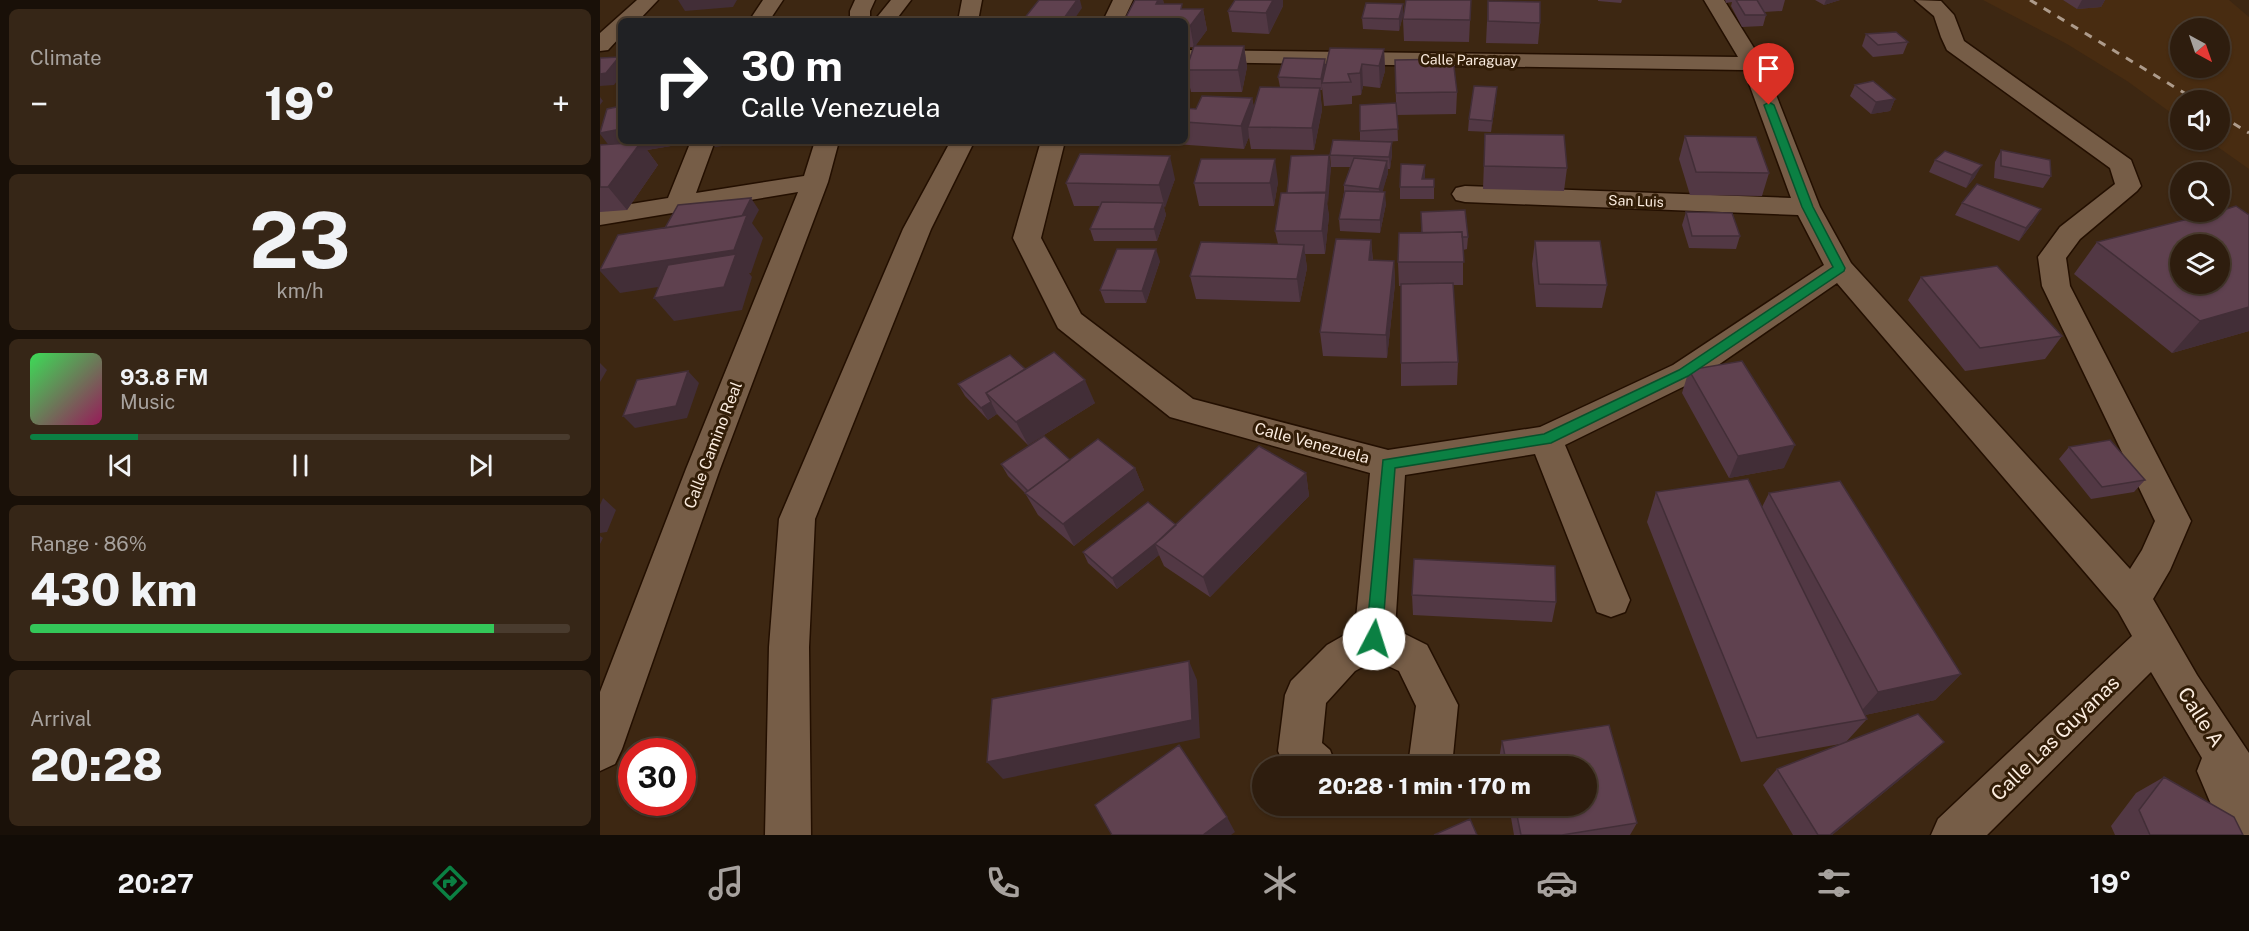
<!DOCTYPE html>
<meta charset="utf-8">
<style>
body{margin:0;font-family:"Public Sans",sans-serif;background:#362617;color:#f1f3f6;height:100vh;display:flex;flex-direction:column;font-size:22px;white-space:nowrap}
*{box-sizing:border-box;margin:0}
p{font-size:20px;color:#a7a29e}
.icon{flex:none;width:33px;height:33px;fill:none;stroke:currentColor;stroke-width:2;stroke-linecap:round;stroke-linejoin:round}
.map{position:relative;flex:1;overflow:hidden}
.sheet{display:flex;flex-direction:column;gap:9px;padding:9px;background:#191008;width:600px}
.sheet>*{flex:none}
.banner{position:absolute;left:18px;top:18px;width:570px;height:126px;border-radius:9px;box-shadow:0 2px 4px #0004,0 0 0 2px #493b2e;background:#202124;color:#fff;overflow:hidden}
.needle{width:39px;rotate:140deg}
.controls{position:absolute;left:1570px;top:18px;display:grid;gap:12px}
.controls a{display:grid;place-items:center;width:60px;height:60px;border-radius:50%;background:#2e1d0e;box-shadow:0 2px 4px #0004,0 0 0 2px #493b2e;font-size:30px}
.speed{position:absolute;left:18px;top:738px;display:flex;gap:12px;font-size:30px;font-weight:700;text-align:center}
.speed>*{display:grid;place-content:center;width:78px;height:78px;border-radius:50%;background:#2e1d0e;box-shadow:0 2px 4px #0004,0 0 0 2px #493b2e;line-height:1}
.speed .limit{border:9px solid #d22;background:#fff;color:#111}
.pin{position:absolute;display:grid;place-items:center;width:51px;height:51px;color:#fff;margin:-62px -26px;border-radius:50% 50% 50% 0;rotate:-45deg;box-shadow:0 0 6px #0007}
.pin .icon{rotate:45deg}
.me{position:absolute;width:66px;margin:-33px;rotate:5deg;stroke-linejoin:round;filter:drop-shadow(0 0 4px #0008)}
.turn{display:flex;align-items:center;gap:21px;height:126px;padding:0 24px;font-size:27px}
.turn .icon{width:78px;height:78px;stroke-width:2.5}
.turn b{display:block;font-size:42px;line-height:51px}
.big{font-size:45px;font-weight:800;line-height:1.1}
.sheet .tile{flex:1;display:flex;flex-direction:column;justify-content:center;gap:9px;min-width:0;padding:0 21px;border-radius:9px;background:#362617}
.sheet .dial{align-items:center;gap:0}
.dial b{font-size:78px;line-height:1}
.song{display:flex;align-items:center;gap:18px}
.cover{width:72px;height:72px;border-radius:9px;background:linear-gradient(135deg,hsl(130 70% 55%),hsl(330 70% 35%))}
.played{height:6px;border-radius:3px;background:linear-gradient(90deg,#0b8043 20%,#493b2e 20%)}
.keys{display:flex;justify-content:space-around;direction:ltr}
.heat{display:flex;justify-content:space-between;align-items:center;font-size:33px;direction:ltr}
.charge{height:9px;border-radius:4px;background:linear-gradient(90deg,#34c759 86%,#493b2e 0)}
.trip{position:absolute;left:652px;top:756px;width:345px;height:60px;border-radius:30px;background:#2e1d0e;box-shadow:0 2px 4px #0004,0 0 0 2px #493b2e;font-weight:800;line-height:60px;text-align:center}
.dock{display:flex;height:96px;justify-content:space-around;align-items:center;background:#120c06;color:#a7a29e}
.dock .icon{width:42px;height:42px}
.dock .current{color:#0b8043}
.dock b{font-size:27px;color:#f1f3f6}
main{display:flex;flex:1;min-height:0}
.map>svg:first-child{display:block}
.built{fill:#482c11;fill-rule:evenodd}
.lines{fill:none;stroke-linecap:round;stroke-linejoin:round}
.street-casing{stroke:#230f00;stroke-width:3}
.street{fill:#765d47;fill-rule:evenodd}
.rail{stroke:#ad9b8b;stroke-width:3;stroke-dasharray:8 8;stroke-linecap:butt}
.wall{fill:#523844}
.shaded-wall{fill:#422e37}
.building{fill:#5f414f;stroke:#422e37;stroke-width:1.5;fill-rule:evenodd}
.route{fill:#0b8043;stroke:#07532c;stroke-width:1.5}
.labels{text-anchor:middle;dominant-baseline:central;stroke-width:6;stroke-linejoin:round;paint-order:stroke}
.far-street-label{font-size:14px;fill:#fbecdf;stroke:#321d07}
.street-label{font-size:16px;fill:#fbecdf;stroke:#321d07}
.near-street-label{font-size:20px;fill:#fbecdf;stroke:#321d07}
</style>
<main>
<section class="sheet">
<div class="tile"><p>Climate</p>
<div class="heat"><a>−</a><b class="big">19°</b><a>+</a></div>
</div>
<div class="tile dial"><b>23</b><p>km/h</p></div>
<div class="tile">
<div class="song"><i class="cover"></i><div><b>93.8 FM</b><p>Music</p></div></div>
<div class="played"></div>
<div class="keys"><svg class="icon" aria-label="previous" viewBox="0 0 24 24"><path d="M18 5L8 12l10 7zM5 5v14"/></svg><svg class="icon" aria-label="pause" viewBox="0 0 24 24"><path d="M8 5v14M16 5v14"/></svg><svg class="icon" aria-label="next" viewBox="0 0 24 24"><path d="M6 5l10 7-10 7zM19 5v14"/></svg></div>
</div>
<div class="tile"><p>Range · 86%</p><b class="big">430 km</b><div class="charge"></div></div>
<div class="tile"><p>Arrival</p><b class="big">20:28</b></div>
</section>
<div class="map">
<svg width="1649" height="835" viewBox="0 0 1649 835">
<rect width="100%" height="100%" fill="#3d2712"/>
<path class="built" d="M1383,0H1629L1649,17V169L1608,140H1620V100H1581V120L1527,81L1467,44ZM1581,28H1620V68H1581Z"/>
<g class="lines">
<g class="street-casing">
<path id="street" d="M37,0H58L38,21H21V36L8,50L0,51V33Z
M163,0H183L169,21H149Z
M255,0H275L270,11V21H250V11Z
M291,0H311L295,21H274Z
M362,0H382L378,21H358Z
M513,0H533L523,21H503Z
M1104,0H1124L1164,64L1220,207L1251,263L1530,569L1542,550L1555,521L1442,286L1438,257L1460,227L1515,184L1510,168L1347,50L1341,37L1334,16L1315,0L1341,1L1354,15L1364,41L1531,160L1541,186L1537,191L1480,239L1466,258L1470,286L1591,521L1570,570L1553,599L1597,675L1649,753V835H1624L1597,771L1602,758L1551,672L1387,835H1331L1338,819L1532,636L1518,611L1237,283L1095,381L965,445L1030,600L1025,612L1011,617L997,612L935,454L805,475L795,629L827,645L858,705L852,766H808L816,706L799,671L775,660L755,671L726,703L722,743L730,750L736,766H685L678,751L685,695L691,681L727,645L755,629L770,473L570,417L458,328L413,238L441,141H465L441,238L481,314L593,399L788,450L940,427L1073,365L1224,265L1198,215L865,202L856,200L852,194L856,188L865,186L1191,198L1144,70L585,62V50L1138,57Z
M91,141H115L96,193L204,176L215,141H239L228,182L120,469L22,749L15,764L0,771V692L86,469L198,192L0,225V209L68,198Z
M348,141H372V146L331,229L215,519L209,647L211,835H165L169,647L179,519L303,229L348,146Z"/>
</g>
<use href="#street" class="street"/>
<path class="rail" d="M1430,0L1596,100
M1620,115L1649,133"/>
</g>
<path class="wall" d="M535,0H563L564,4L582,9H603L607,30L595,46H644L647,67L642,92H591L586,70L593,47H585V21Z
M635,0H683V6L669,34L632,32L628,11Z
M871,0L869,42L804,41L803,19Z
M998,0H1022L1021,3L998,1Z
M1125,0H1185L1182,11L1164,12L1166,15L1163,26L1142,27L1131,6L1132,2L1126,3Z
M1215,0H1240L1224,5Z
M1463,0H1505L1501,7L1477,9Z
M888,1L940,23L938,44L886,43Z
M803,15L799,31L763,29L762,18Z
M1266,34L1308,42L1303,54L1273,57L1262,46Z
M784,49L785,71L780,88L763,86L761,95L752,96V104L724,106L722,87V90H720L722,110L714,150L651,149L649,137L644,149L575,144V141H585V108L596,109L652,98L654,107L680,87L678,77Z
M795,60L857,92L856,114L797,115L798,141L784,142L792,154L790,169H788V173L782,192L786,204L780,233L740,231L739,219L744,192V185L750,167H731L730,155L760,141V131L796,103Z
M1255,85L1295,99L1290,111L1271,114L1250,96Z
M896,99L891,132L868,131L869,119Z
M885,134L967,168L964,191L883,189Z
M1085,136L1169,173L1162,196L1090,195L1079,159Z
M0,145H77L47,150L58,165L27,210L0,212Z
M1401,150L1451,176L1443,188L1394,178L1395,162Z
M1345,151L1375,177L1366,188L1329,172L1335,160Z
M731,167L727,204L729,216L725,254H705L707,268L700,302L596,299L590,276L678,244L675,231L687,193Z
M825,177L824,179H834V199H800V187Z
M575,179L564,208L566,215L557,241H494L490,229L500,206H474L466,183Z
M678,182L674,206H599L594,183Z
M1362,203L1434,221L1419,241L1355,215Z
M821,212L868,237L867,249L863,250V285H853L858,362L857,385L801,386V286H799L798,262L821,233Z
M1086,212L1140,236L1136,249L1089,248L1082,225Z
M1649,215V331L1572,353L1474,274L1497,242Z
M771,240L773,260L794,261L795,284L787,358L723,356L720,332Z
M935,241L1007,285L1002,308L936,307L932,264Z
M560,261L546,303H505L500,290Z
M1321,277L1462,336L1445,359L1365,371L1308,300Z
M425,369L495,403L428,445L397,414L388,420L365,396L358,384Z
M1089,370L1184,468L1129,478L1082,393Z
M1469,447L1545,480L1534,492L1491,499L1459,459Z
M470,460L535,468L544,490L474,546L438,515L425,493L408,476L401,464Z
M706,473L709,496L610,597L564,566L559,555L517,589L488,563L483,552L576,525Z
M1056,492L1162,507L1169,493L1361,674L1335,700L1265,715L1267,719L1246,742H1344L1325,759L1232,835H1193L1163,785L1177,769L1240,744L1141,762L1047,522Z
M812,595L956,602L952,622L813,615Z
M1009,725L1037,823L1030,835H914L909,806H987V766H901L899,759L902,741Z
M1564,777L1643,835H1515L1511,826L1536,793Z"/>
<path class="shaded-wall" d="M78,0H137L133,7L85,11Z
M477,0H480L482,8L473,21H462Z
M558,0H563L566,14L556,4Z
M673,0H683V6L669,34L666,13Z
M1226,0H1240L1224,5Z
M1482,0H1505L1501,7L1477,9Z
M803,4V15L799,31V19Z
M603,9L607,30L594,48L590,26Z
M644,46L647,67L642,92L638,70Z
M784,49L785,71L780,88L779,66Z
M19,57L21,60V76L14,85L0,86V74Z
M725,59L726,70L722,83V90L721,79Z
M762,64L763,86L761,95L760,73Z
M897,87L896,99L891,132L892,121Z
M720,88L722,110L714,150L712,128Z
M0,97L3,101L0,105Z
M652,98L656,120L648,127L649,137L644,149L641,126Z
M1295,99L1290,111L1271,114L1276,102Z
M21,129V141H78L77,145L47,150L58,165L27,210L8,187L17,156L0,134V133Z
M111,141H159L115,147Z
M792,142V154L790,169L789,157Z
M729,155L731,167L728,204L726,192Z
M570,156L575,179L565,208L559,185Z
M675,159L678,182L674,206L670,183Z
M787,161L788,173L780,201L779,189Z
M825,165V177L823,187L822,179Z
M1382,165L1375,177L1366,188L1372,175Z
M785,192L786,204L780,233V220Z
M726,193L729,216L725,254L722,231Z
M151,198L159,210L152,223L163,238L151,273H149L152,277L142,310L74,321L54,298L128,276L20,293L0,271V270L139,220Z
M563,203L566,215L557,241L554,229Z
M1441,209L1434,221L1419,241L1426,228Z
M771,240L773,263L769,260Z
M704,245L707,268L700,302L697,279Z
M556,249L560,261L546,303L542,291Z
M794,261L795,284L787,358L786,335Z
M1649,307V331L1572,353L1600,321Z
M0,363L7,370L0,382Z
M88,371L99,383L87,418L35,428L23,416Z
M485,380L495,403L428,445L416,422Z
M391,402L397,414L388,420L381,408Z
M1195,445L1184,468L1129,478L1138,456Z
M535,468L544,490L474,546L463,524Z
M706,473L709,496L610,597L603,577Z
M3,498L16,510L7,532L0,533V505Z
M577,526L555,544L559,555L517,589L512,578Z
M0,536L3,538L0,544Z
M589,661L597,680L600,738L403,779L387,762Z
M1361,674L1335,700L1256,717L1278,692Z
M1344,742L1325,759L1232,835H1230Z
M627,817L635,832L631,835H603Z"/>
<path class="building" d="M439,0H477L462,21L423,20Z
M535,0H558L556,4H582L581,9H603L590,26H585V21H524Z
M635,0H673L666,13L628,11Z
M806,0H871L870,20L803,19Z
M1136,0H1157L1166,15H1145Z
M888,1L940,2V23L888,21Z
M766,3L803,4L799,19L762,18Z
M1296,32L1308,42L1278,45L1266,34Z
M594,46H644L638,70H586Z
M730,48L784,49L779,66L762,64L760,73L748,74L751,82L722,83Z
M19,57L6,73L0,74V58Z
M684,58L725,59L721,79L678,77Z
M853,59L857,92L796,93L795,60Z
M1273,81L1295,99L1276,102L1255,85Z
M874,86L897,87L892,121L869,119Z
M660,87L720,88L712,128L648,127Z
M602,96L652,98L641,126L585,122V108L596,109Z
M796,103L798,129L760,131V105Z
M21,106V129L0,133L7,109Z
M885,134L964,135L967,168L884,166Z
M1085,136L1156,137L1169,173L1096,172Z
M733,140L792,142L789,157L730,155Z
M41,142L8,187H0V145Z
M1401,150L1450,160L1451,176L1401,166Z
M1345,151L1382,165L1372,175L1335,160Z
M480,154L570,156L559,185L466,183Z
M729,155L726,192L687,193L691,156Z
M754,158L787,161L779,189L744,185Z
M601,159H675L670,183H594Z
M801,164L825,165L822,179H834V187H800Z
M1377,184L1441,209L1426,228L1362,203Z
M745,191L785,192L780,220L739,219Z
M681,193H726L722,231H675Z
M151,198L142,216L65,228L78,205Z
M502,202L563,203L554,229H490Z
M1636,206L1649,215V307L1600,321L1497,242L1616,212H1620V211ZM1581,244H1620V284H1581Z
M865,210L868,237H862V232L822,233L821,212Z
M1086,212L1132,213L1140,236H1092Z
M147,215L134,250L0,270L18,235Z
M862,232L864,262H798L799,233Z
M736,239L771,240L769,260L794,261L786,335L720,332Z
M935,241H1000L1007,285L939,284Z
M601,242L704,245L697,279L590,276Z
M517,249H556L542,291L500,290Z
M136,254L124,287L54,298L68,265Z
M1397,266L1462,336L1380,348L1321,277Z
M853,283L858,362L801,363V284Z
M454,352L485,380L416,422L386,393Z
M410,355L425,369L386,393L391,402L381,408L358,384Z
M1142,361L1195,445L1138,456L1089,370Z
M88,371L76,406L23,416L37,380Z
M444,436L470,460L428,491L401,464Z
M498,439L535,468L463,524L425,493Z
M1510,440L1545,480L1502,487L1469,447Z
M659,446L706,473L603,577L555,544Z
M1148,479L1267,719L1157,738L1056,492Z
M1240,481L1361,674L1278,692L1169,493Z
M548,502L576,525L562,538L512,578L483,552Z
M814,559L955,566L956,602L812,595Z
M589,661L592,720L387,762L392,699Z
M1318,714L1344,742L1230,835H1218L1177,769Z
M1009,725L1037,823L962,835H921L915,806H987V766H907L902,741Z
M579,745L627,817L603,835H512L495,805Z
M1564,777L1634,817L1643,835H1550L1539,810Z
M870,819L877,835H834Z"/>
<path class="route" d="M1169,102L1174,105L1213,207L1245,268L1244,271L1088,376L951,443L795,468L782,639L780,644L774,646L768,644L766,639L783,460L944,434L1079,370L1233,267L1202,207L1164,105Z"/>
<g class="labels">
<g class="far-street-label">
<text transform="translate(869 60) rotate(1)">Calle Paraguay</text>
<text transform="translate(1036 201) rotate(2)">San Luis</text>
</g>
<g class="street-label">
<text transform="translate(712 443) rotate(15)">Calle Venezuela</text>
<text transform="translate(113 445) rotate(-69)">Calle Camino Real</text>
</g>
<g class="near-street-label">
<text transform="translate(1601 717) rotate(57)">Calle A</text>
<text transform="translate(1455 738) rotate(-44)">Calle Las Guyanas</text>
</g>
</g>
</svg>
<div class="controls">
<a><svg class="needle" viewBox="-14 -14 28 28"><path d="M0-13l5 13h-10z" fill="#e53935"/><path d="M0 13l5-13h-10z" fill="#a7a29e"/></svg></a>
<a><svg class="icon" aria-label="sound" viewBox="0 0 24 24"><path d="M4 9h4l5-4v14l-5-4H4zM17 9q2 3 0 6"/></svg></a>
<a><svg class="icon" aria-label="search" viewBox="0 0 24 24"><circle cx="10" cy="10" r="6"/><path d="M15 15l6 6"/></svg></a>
<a><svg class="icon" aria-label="layers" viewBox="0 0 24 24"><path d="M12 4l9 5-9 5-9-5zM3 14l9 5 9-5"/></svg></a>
</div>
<div class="speed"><div class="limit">30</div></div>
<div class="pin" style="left:1169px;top:105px;background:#d93025"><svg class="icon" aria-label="arrive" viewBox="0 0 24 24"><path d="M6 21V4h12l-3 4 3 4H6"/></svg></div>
<svg class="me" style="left:774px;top:639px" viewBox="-20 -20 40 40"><circle r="19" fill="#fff"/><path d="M0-13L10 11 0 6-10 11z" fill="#0b8043"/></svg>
<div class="trip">20:28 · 1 min · 170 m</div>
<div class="banner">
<div class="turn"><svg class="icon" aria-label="right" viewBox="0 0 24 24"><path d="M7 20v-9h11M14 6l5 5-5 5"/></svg><div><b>30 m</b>Calle Venezuela</div></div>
</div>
</div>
</main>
<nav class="dock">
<b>20:27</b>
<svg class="icon current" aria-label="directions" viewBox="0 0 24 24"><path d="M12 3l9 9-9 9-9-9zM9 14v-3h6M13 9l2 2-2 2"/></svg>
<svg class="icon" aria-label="music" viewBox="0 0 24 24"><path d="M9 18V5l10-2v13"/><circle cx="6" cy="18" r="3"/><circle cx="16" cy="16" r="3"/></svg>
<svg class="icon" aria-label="phone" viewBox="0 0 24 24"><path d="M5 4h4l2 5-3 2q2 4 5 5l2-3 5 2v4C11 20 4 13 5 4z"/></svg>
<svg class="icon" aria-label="climate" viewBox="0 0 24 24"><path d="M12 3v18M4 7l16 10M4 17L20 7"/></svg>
<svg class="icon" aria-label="car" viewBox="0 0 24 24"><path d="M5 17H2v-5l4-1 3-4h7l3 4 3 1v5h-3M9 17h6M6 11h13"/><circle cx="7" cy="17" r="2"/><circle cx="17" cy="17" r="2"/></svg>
<svg class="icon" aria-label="filters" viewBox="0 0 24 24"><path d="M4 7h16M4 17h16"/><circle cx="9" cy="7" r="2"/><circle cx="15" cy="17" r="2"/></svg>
<b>19°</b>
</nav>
